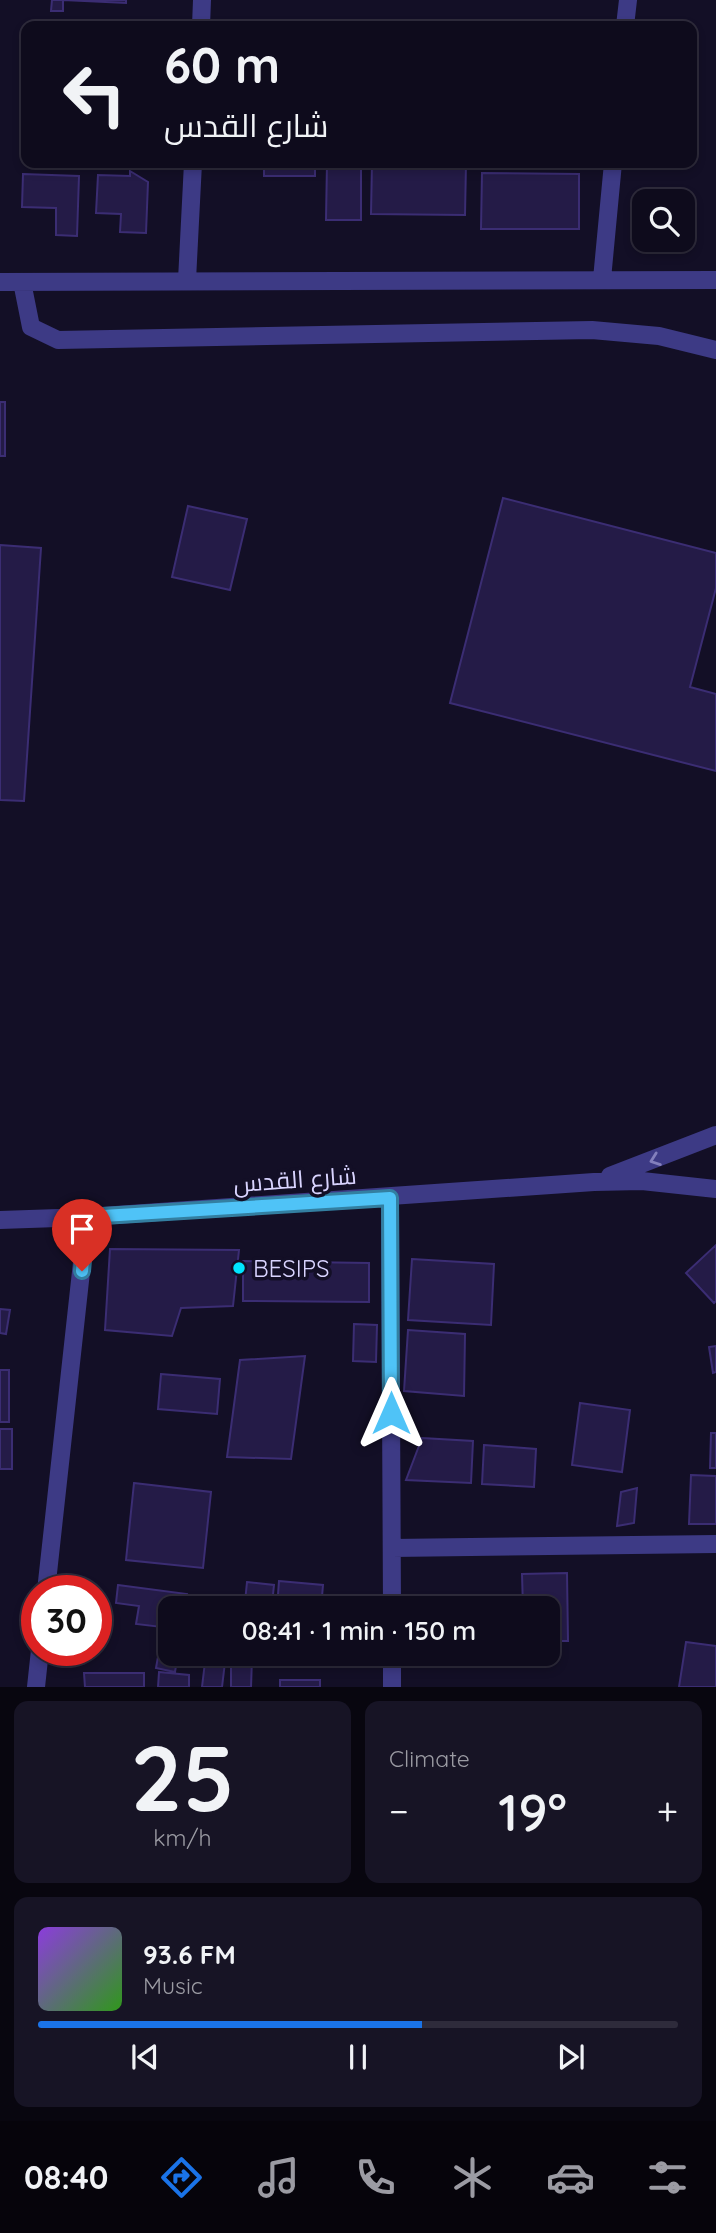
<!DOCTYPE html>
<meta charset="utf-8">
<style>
body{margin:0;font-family:Quicksand,Cairo,sans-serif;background:#171425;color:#f1f3f6;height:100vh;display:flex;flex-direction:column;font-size:26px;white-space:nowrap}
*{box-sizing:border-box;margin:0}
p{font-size:23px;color:#9b9ba3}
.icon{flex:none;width:38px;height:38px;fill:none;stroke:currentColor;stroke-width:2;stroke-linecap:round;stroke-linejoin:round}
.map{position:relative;height:1687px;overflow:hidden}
.panel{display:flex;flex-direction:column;gap:14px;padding:14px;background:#08060f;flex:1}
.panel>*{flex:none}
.banner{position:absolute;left:21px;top:21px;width:676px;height:147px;border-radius:14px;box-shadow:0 4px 10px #0003,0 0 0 2px #2e2b3b;background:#0e0b1c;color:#f1f3f6;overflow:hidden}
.fabs{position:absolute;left:632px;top:189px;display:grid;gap:14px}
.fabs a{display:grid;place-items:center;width:63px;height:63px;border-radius:14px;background:#0e0b1c;box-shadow:0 4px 10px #0003,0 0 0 2px #2e2b3b;font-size:35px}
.speed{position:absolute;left:21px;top:1575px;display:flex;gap:14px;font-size:35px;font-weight:700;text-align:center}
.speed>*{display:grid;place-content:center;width:91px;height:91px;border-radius:50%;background:#0e0b1c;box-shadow:0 4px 10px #0003,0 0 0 2px #2e2b3b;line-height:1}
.speed .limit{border:10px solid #d22;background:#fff;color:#111}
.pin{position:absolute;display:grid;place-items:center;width:60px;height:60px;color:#fff;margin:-72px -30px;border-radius:50% 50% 50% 0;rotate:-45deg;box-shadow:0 0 7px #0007}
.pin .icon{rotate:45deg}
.me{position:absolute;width:77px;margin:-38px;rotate:0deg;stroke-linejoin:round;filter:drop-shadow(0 0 5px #0008)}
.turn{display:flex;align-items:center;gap:24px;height:147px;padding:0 28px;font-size:32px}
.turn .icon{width:91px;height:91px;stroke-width:2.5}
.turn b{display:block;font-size:49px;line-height:60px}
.big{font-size:52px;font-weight:600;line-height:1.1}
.panel .card{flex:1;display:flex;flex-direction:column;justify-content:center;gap:10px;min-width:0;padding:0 24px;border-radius:14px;background:#171425}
.panel .dial{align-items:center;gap:0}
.dial b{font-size:91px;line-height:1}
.song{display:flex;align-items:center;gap:21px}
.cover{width:84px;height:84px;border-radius:10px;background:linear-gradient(135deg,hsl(270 70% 55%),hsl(110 70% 35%))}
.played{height:7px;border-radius:4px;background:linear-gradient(90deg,#1a73e8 60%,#2e2b3b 60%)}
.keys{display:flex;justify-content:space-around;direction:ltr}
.heat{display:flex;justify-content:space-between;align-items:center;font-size:38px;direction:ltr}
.panel .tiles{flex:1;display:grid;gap:14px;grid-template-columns:1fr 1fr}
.card:last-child{grid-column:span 2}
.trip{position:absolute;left:158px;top:1596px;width:402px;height:70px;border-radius:14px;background:#0e0b1c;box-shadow:0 4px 10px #0003,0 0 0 2px #2e2b3b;font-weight:600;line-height:70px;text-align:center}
.dock{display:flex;height:112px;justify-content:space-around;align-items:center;background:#06040b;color:#9b9ba3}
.dock .icon{width:49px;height:49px}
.dock .active{color:#1a73e8}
.dock b{font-size:32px;color:#f1f3f6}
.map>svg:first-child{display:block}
.building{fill:#241b47;stroke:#3b2d73;stroke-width:2}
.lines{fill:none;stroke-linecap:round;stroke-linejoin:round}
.minor{stroke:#3d3a85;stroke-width:18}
.oneway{stroke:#837fbc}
.route-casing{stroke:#337fa1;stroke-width:18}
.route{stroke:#4fc3f7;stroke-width:12}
.poi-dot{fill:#00e5ff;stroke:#130f26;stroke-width:2.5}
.labels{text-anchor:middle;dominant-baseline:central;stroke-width:7;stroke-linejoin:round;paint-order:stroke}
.street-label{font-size:24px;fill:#d9d4ff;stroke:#130f26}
.poi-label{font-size:24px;fill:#d9d4ff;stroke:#130f26;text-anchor:start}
</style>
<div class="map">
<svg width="716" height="1687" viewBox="0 0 716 1687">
<rect width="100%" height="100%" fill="#130f26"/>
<path class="building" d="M52,0H126V3L63,0V11H51Z
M264,163H315V176H264Z
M327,163H361V220H326Z
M372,163H466L465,215L371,214Z
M130,171L148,182L146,233L120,232L121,214L96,213L98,175L130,176Z
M482,173L579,174V229H481Z
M23,174L79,176L77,236L56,235V208L22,207Z
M0,402H5V456H0Z
M503,498L716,553V588L690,687L716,694V771L450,703Z
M188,506L247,519L230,590L172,577Z
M0,545L41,548L24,801L0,800Z
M716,1245V1301L714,1303L686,1273Z
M110,1249L239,1250L233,1306L181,1308L172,1336L105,1330Z
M412,1259L494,1264L491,1325L408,1320Z
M243,1261L369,1263V1302L243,1301Z
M0,1309L10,1310L6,1334L0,1333Z
M354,1324L377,1325L376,1362L353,1361Z
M408,1330L465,1334L464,1396L404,1391Z
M716,1346V1372L713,1373L709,1347Z
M305,1356L291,1459L227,1457L240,1360Z
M0,1370H9V1422H0Z
M161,1374L220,1379L217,1414L158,1409Z
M580,1403L630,1410L622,1472L572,1465Z
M0,1429H12V1469H0Z
M711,1433H716V1468H710Z
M422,1438L473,1441L471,1483L406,1480Z
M484,1445L536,1449L534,1487L482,1484Z
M691,1475L716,1476V1524H689Z
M134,1483L211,1492L203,1568L126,1560Z
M637,1488L634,1523L617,1526L621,1492Z
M567,1573L568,1641H548V1608H523L522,1574Z
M279,1581L323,1585L321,1608H277Z
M247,1582L274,1585L272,1604L245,1602Z
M118,1585L187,1594L185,1607L188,1608H170V1628L136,1624L139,1606L116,1603Z
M163,1629L170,1630V1654H178L175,1672L156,1668Z
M686,1642L716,1646V1687H679Z
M206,1654H226L222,1687H202Z
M231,1657L252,1658L251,1687H231Z
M159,1672L189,1675V1687H158Z
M84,1673H144V1687H85Z
M280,1680H320V1687H280Z"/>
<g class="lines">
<path class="minor" d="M201,26L202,0
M625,26L628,0
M602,279L613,163
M187,280L193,163
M0,282L716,280
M22,282L31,327L58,340L592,330L659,336L716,350
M610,1176L716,1135
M390,1198L392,1608
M0,1220L87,1217L594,1182L642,1181L716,1189
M392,1548L716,1544
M46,1591L87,1217
M392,1654V1687
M36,1687L40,1650"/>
</g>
<defs><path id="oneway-chevron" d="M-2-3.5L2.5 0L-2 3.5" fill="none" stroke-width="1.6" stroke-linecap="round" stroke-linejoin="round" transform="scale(1.75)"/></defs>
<use class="oneway" href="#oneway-chevron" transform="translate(655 1160) rotate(160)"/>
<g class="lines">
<g class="route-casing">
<path id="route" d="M82,1271L87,1217L390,1198L391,1413"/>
</g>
<use href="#route" class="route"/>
</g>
<circle class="poi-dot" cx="239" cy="1268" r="7"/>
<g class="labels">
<g class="street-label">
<text transform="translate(295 1179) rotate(-4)">شارع القدس</text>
</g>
<g class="poi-label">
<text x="253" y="1268">BESIPS</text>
</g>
</g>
</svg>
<div class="fabs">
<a><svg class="icon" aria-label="search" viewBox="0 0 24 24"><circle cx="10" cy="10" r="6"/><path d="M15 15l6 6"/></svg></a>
</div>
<div class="speed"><div class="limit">30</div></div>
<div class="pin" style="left:82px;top:1271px;background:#d93025"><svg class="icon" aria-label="arrive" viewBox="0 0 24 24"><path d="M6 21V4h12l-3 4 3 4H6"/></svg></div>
<svg class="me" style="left:391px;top:1413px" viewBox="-20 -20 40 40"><path d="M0-17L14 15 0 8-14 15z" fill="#4fc3f7" stroke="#fff" stroke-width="4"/></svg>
<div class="trip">08:41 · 1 min · 150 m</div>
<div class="banner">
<div class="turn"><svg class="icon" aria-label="left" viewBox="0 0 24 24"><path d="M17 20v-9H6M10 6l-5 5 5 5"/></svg><div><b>60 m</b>شارع القدس</div></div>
</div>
</div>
<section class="panel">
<div class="tiles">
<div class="card dial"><b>25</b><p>km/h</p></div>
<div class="card"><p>Climate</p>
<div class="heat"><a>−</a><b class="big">19°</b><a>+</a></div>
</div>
<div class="card">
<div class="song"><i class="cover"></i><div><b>93.6 FM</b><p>Music</p></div></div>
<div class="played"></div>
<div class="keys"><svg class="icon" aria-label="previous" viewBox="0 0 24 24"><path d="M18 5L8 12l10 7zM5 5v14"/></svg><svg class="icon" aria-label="pause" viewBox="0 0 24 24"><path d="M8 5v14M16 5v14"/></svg><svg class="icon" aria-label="next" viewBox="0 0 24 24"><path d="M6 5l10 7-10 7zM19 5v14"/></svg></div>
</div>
</div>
</section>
<nav class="dock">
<b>08:40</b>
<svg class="icon active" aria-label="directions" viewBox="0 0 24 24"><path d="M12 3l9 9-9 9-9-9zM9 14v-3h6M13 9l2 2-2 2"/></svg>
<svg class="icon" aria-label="music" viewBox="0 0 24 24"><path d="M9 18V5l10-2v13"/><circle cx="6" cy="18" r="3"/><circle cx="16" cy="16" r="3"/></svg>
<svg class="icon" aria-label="phone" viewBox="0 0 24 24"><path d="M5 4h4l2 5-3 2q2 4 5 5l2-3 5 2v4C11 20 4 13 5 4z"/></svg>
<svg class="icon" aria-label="climate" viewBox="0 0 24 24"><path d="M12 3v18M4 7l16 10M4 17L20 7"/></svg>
<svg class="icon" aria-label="car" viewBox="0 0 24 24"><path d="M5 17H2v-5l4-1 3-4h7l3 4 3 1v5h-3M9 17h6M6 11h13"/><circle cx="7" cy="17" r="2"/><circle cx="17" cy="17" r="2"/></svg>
<svg class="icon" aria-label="filters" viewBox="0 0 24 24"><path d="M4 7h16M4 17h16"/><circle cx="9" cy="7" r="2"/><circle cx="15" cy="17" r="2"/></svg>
</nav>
